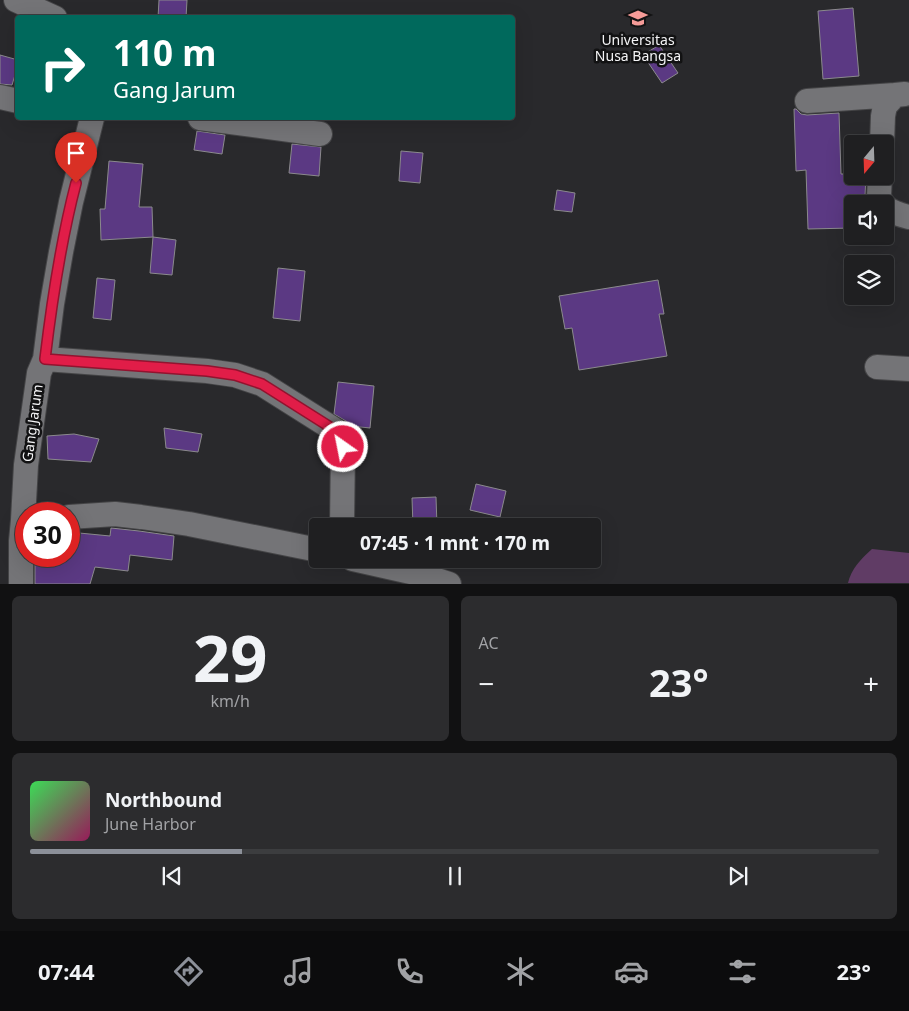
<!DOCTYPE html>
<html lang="id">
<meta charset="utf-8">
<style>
body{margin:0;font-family:"Noto Sans",sans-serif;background:#2c2c2e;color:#f1f3f6;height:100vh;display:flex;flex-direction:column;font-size:19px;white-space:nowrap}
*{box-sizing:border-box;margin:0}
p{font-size:16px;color:#a1a2a5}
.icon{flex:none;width:28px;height:28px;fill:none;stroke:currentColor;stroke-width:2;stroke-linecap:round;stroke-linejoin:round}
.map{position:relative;height:584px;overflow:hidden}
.side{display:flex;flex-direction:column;gap:12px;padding:12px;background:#111112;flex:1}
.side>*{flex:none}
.hud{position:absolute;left:15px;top:15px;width:500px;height:105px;border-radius:5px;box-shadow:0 5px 20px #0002,0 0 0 1px #3c3d3f;background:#00695c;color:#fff;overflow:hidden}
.needle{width:32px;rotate:199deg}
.fabs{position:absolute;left:844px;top:135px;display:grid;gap:10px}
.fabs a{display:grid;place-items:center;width:50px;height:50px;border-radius:5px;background:#1f1f21;box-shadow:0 5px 20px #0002,0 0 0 1px #3c3d3f;font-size:25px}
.speed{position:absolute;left:15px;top:502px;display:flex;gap:10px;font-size:25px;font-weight:700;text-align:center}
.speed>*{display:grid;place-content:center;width:65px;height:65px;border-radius:50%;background:#1f1f21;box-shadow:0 5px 20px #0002,0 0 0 1px #3c3d3f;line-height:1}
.speed .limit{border:8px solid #d22;background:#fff;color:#111}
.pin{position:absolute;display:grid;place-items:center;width:42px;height:42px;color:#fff;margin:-51px -21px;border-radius:50% 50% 50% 0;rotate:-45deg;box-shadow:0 0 5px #0007}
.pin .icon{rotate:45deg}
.me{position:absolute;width:55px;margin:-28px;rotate:327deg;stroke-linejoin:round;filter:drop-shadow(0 0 4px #0008)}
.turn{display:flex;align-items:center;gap:18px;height:105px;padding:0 15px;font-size:22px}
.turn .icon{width:65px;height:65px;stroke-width:2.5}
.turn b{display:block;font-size:35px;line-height:42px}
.big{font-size:38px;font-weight:700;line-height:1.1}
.side .widget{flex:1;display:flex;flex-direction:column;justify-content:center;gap:8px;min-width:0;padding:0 18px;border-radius:8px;background:#2c2c2e}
.side .dial{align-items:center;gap:0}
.dial b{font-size:65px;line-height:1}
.song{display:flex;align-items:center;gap:15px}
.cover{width:60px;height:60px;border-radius:8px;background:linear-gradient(135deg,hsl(130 70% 55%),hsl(330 70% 35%))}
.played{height:5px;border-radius:2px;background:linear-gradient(90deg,#8c9099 25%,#3c3d3f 25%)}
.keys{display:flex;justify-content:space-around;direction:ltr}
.heat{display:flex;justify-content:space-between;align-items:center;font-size:28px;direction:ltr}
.side .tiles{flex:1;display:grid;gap:12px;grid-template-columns:1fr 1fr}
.widget:last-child{grid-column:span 2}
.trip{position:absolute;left:309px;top:518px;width:292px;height:50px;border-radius:5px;background:#1f1f21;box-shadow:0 5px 20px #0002,0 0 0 1px #3c3d3f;font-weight:700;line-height:50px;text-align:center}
.dock{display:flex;height:80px;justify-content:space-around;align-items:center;background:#0c0c0d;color:#a1a2a5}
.dock .icon{width:35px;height:35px}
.dock .current{color:#8c9099}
.dock b{font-size:22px;color:#f1f3f6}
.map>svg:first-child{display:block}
.green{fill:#603c65}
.building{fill:#5b3983;stroke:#8b8a8d}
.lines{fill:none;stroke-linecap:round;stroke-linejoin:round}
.minor-casing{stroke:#444446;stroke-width:26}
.minor{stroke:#747477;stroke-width:24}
.route-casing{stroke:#92132f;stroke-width:12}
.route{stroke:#e11d48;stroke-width:9}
.labels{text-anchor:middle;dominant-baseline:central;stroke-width:5;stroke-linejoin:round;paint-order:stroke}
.poi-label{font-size:14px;fill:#f4f4f6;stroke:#121213}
.street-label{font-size:14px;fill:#f4f4f6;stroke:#121213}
</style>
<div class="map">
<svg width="909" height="584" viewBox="0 0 909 584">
<rect width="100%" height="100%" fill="#29292c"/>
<path class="green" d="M872,549L909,553V583H848C851,569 861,559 872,549Z"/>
<path class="building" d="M159,0H187L186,18H158Z
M853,8L859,76L823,79L818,11Z
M659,45L678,73L662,83L643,55Z
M0,55L18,60V65L12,85L0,84Z
M794,109H796L801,114L807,115L839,113L841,174H852V176H866L865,195L867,204H852V228L808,229L806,170L796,171Z
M197,131L225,135L222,154L194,150Z
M292,144L321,147L319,176L289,173Z
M401,151L423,153L420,183L399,181Z
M109,161L143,164L139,207H152L153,237L101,240L100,209H105Z
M557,190L575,193L572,212L554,210Z
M153,237L176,240L172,275L150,273Z
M278,268L305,271L300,321L273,318Z
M97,278L115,280L111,320L93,318Z
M658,280L664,314H659L667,356L579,370L572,328L565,329L559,296Z
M338,382L374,386L370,428L351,426L346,421L334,414Z
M164,428L202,434L198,452L166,448Z
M74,434L99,439L91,462L48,459L47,436Z
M476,484L506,491L500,517L470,510Z
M436,497L437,526H413L412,498Z
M111,528L139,531L174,536L172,560L130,555L128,571L95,567L90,584H35V556H69V532L110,536Z"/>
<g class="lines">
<g class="minor-casing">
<path id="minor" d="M16,0L55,18
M0,97L18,101
M807,101L895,95
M200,118L320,134
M882,144L883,116L885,106L895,95L905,94
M880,176L879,196L882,204
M885,207C893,213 900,215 909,217
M45,359L207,371L235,375L262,384L338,432L342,438L343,447L342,526
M877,367L909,369
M69,517L115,514L141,517L189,524L318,550
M353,559L415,573L449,584
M21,584V541L23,520L26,465L39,373L45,359L52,304L61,252L71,202L92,118"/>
</g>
<use href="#minor" class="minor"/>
</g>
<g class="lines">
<g class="route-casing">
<path id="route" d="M76,183C61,240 52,300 45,359L207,371L235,375L262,384L338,432L342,438L343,447"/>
</g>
<use href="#route" class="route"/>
</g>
<defs>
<g id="university-bare" transform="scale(1.5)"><path d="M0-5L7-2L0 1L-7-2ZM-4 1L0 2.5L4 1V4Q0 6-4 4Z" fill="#f59b98" stroke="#121213" stroke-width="2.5" paint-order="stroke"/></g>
</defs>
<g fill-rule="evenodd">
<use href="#university-bare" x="638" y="18"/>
</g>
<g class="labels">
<g class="poi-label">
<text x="638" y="39">Universitas<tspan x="638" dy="16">Nusa Bangsa</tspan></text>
</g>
<g class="street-label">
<text transform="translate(32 423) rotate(-82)">Gang Jarum</text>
</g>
</g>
</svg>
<div class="fabs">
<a><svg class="needle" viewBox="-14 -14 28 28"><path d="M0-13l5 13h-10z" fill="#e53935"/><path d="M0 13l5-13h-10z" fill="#a1a2a5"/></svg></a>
<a><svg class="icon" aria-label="sound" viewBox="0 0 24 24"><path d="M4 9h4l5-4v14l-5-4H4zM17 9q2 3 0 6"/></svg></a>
<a><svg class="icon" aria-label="layers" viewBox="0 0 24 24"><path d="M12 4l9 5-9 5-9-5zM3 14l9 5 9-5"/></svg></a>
</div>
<div class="speed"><div class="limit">30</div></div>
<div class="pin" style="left:76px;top:183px;background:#d93025"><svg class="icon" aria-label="arrive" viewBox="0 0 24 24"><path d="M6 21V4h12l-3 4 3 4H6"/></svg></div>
<svg class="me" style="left:343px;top:447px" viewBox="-20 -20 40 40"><circle r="17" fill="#e11d48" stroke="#fff" stroke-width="3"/><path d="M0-11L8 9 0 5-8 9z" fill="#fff"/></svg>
<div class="trip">07:45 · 1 mnt · 170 m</div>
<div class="hud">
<div class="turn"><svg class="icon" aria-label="right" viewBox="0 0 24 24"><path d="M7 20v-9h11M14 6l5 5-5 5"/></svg><div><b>110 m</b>Gang Jarum</div></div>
</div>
</div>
<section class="side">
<div class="tiles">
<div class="widget dial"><b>29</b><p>km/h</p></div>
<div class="widget"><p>AC</p>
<div class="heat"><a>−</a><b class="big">23°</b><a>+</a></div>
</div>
<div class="widget">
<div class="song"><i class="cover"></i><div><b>Northbound</b><p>June Harbor</p></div></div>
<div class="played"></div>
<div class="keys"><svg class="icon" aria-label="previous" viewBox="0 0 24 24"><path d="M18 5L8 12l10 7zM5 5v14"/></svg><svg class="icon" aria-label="pause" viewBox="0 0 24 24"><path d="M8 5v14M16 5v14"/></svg><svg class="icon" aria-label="next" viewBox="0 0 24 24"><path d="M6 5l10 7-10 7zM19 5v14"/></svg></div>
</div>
</div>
</section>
<nav class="dock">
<b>07:44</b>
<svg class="icon current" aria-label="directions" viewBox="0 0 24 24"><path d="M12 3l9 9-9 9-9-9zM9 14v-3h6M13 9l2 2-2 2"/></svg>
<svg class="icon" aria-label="music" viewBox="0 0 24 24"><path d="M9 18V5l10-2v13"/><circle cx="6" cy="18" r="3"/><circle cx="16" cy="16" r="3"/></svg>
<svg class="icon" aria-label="phone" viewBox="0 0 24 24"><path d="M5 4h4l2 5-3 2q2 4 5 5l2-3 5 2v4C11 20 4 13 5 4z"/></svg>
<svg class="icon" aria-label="climate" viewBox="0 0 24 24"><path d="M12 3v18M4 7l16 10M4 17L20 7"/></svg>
<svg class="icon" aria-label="car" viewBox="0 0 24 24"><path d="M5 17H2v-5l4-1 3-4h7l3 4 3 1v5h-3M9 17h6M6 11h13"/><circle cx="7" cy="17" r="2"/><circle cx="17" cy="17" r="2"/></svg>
<svg class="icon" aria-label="filters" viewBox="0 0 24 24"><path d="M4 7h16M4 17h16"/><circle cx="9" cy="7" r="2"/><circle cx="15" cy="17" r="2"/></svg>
<b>23°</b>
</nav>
